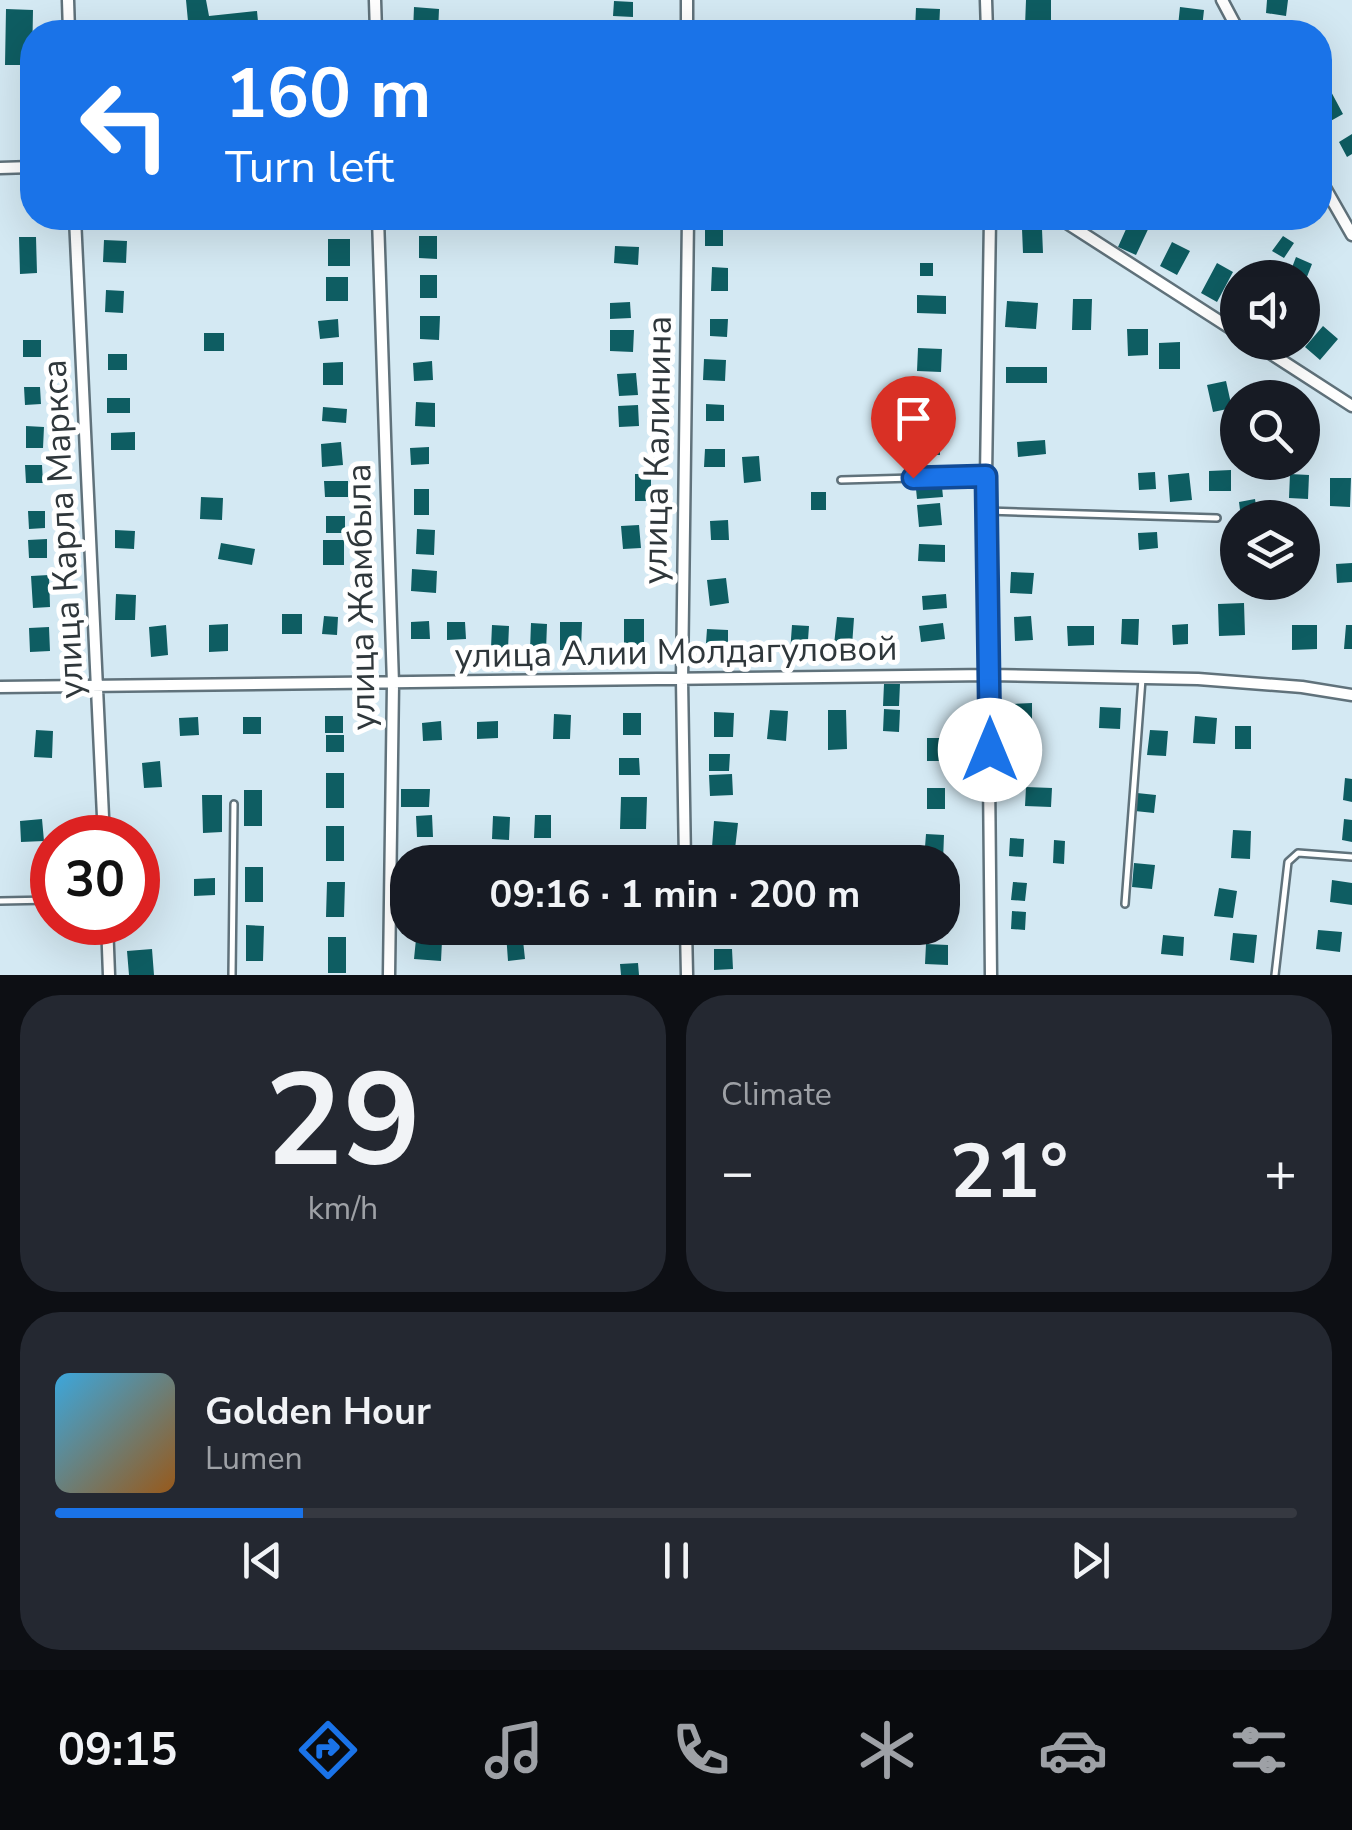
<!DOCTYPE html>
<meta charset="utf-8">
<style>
body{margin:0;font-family:"Nunito Sans",sans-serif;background:#242831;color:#f1f3f6;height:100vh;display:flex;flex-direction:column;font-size:38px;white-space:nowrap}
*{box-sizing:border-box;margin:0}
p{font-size:32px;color:#9ea1a6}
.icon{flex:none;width:55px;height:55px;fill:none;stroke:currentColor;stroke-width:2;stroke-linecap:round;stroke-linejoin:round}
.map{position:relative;height:975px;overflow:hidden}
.drawer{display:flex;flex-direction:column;gap:20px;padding:20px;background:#0d0f14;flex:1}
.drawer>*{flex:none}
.top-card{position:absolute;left:20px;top:20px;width:1312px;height:210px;border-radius:40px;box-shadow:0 10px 40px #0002;background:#1a73e8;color:#fff;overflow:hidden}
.tools{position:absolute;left:1220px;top:260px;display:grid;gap:20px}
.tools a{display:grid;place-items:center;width:100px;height:100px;border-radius:50%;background:#171b24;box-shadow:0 10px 40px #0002;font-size:50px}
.speed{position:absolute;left:30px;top:815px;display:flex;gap:20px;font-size:50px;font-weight:700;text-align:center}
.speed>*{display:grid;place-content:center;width:130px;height:130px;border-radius:50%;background:#171b24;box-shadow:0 10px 40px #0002;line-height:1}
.speed .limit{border:15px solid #d22;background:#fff;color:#111}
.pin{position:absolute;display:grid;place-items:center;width:85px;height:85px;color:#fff;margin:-102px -42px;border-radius:50% 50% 50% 0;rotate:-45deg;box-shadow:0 0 10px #0007}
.pin .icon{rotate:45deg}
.me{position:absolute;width:110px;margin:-55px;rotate:0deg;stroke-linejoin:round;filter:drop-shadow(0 0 8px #0008)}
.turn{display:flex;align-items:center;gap:35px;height:210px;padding:0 40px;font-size:45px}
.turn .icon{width:130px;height:130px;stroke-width:2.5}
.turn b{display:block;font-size:70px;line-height:85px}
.big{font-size:75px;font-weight:700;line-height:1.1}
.drawer .widget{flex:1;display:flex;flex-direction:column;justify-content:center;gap:15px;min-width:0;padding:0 35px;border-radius:40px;background:#242831}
.drawer .dial{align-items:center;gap:0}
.dial b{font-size:130px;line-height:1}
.song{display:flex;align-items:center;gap:30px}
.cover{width:120px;height:120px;border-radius:15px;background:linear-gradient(135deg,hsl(200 70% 55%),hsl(30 70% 35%))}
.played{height:10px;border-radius:5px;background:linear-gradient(90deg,#1a73e8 20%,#363941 20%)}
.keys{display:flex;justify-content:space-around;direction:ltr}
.heat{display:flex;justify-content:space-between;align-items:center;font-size:55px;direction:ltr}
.drawer .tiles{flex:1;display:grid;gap:20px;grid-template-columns:1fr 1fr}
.widget:last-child{grid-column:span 2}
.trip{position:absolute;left:390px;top:845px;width:570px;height:100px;border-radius:40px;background:#171b24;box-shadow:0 10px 40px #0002;font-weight:700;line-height:100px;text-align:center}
.dock{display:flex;height:160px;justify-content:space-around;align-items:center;background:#090b0e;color:#9ea1a6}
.dock .icon{width:70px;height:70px}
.dock .on{color:#1a73e8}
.dock b{font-size:45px;color:#f1f3f6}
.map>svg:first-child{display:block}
.building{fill:#0e5d62}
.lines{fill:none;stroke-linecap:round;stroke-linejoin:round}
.service-casing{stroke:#60727b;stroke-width:10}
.minor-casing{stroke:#60727b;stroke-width:15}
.service{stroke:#fff;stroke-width:5}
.minor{stroke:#fff;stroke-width:10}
.route-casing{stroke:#114b97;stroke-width:25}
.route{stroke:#1a73e8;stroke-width:18}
.labels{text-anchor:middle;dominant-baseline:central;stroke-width:10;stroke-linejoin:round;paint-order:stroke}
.street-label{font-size:35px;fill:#2f373b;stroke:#fff}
</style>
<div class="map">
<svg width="1352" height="975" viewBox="0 0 1352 975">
<rect width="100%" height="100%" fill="#d4e9f3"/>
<path class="building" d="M186,0H206L209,16L257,11L259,32H189Z
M1026,0H1051V27L1025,26Z
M1267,0H1288L1286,16L1266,13Z
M614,1L633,2V17L613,16Z
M414,7L439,9L438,32H413Z
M1180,7L1204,10L1202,28L1178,26Z
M916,8L940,9L939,31L915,30Z
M6,9L33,10L32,65H5Z
M1298,21L1301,32H1281L1279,27Z
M1328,86L1343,114L1327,123L1320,110V90Z
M1352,134V154L1347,157L1339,142Z
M1131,218L1151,223L1136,255L1118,247Z
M705,229H723V246H705Z
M1022,229H1042L1043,253H1023Z
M419,236H437V259L419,258Z
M1283,236L1294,243L1284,258L1272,251Z
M19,237H36L37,273L20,274Z
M328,239H350V266H328Z
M104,240L127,241L126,263L103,262Z
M1172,242L1190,251L1177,275L1160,266Z
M615,246L639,247L638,265L614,263Z
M1296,257L1312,264L1303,287L1302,278H1288Z
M920,263H933V276H920Z
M1217,263L1233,272L1217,302L1201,293Z
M712,267L728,268V291H711Z
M420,275H437V298H420Z
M326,277H348V301H326Z
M106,290L124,291L123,313L105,312Z
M917,295L946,296V314L917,313Z
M1073,299H1092L1091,330H1072Z
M1007,301L1038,303L1036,329L1005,327Z
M630,302L631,318L610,319V303Z
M420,316H440L439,340L420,339Z
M338,319L339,337L320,339L318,321Z
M710,319H728L727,337L710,336Z
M1323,326L1338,339L1320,360L1305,347Z
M1127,329H1148V355L1128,356Z
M610,330H634L633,352L610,351Z
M204,333H224V351H204Z
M23,340H41V357H23Z
M1180,342V369H1159V343Z
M918,348L942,349L941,372L917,371Z
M108,354H127V370H108Z
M704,359L726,360L725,381L703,380Z
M432,361L433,380L414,381L413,363Z
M343,362V385H323V363Z
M1006,367H1047V383H1006Z
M636,373L638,395L619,396L617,374Z
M1226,381L1232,408L1213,412L1207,385Z
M24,387H40L41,404L25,405Z
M921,395L940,396L939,411L920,410Z
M107,398H130V413H107Z
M416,402L435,403V427L415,426Z
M706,404L724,405V421H706Z
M638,405L639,426L619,427L618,406Z
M323,407L347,409L346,423L322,421Z
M26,426L44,427L43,448H26Z
M135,432V450H111V433Z
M922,433H940V455H922Z
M1045,440L1046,454L1018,457L1017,442Z
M341,442L343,465L322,467L321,444Z
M429,447V464L411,465L410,448Z
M705,449H725V467H704Z
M759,456L761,481L744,483L742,457Z
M25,465H42L43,483H26Z
M1231,470V491H1209V471Z
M1155,472L1156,489L1139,490L1138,473Z
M1189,473L1192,500L1170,502L1168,475Z
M635,474H651V501H635Z
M1290,474L1309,475L1308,499L1289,498Z
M941,477L943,497L917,499L915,479Z
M1330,478H1351L1350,507L1330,506Z
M324,481H348V497H325Z
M414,489H429V515H414Z
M811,492H826V510H811Z
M201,497L223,498L222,520L200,519Z
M1255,499L1258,518H1241L1239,502Z
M940,503L942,525L919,527L917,505Z
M28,511H45V528L29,529Z
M326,516H345V533H326Z
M728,520L729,540H711L710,521Z
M639,525L641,548L623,549L621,526Z
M417,529L435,530L434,555L416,554Z
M115,530L135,531L134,549L115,548Z
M1157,532L1158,548L1139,550L1138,533Z
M47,539V558H29L28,540Z
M323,540H344V565H323Z
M221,543L255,549L252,565L218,559Z
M919,544L945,545V562L918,561Z
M1352,563V582L1337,583L1336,564Z
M412,569L437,571L436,593L411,591Z
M1011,572L1034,573L1032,594L1010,593Z
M49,575L50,607L33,608L31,576Z
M726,578L729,603L710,606L707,580Z
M116,594L136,595L135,620H115Z
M946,594L947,608L923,610L922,596Z
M1244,603L1245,635L1219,636L1218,604Z
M282,614H302V634H282Z
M324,616L338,617L337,635L322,634Z
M1031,616L1033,640L1015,641L1014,617Z
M837,617L854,618L852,646L834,645Z
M624,619H644V645H624Z
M1122,619H1139L1138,645L1121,644Z
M429,621L430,639H411V622Z
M447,622H465L466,639L447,640Z
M560,622H582L581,650H560Z
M531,623L547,624L546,651L530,650Z
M943,623L945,639L921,642L919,626Z
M228,624V651L209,652V625Z
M1188,624V644L1173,645L1172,625Z
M166,625L168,655L151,657L149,627Z
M492,625L509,626L508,649L491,648Z
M792,625L809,626L807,654L790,653Z
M1292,625H1317V649L1292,650Z
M1346,625H1352V649H1344Z
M1067,626H1094V645L1068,646Z
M49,627L50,651L30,652L29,628Z
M707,629L728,630V644L706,643Z
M884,684H900L899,706H883Z
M1032,703V727H1013L1012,704Z
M1100,707L1121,708L1120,729L1099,728Z
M884,709L900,710L899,732L883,731Z
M770,710L788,711L786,741L767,739Z
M828,710H846L847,749L828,750Z
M714,712L734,713L733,737H714Z
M623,713H641V735H623Z
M554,714L571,715L570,739H553Z
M325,716H343V733H325Z
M1195,716L1217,718L1215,744L1193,743Z
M198,717L199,735L180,736L179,718Z
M243,717H261V734H243Z
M441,721L442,740L423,741L422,723Z
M498,721V738L477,739V722Z
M1235,726H1251V749H1235Z
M36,730L53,731L52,758L34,757Z
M1150,730L1168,731L1166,756L1147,755Z
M326,735H344V752H326Z
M927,738H946L945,761H927Z
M1015,753L1029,754L1028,772L1014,771Z
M709,754H730L729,771H709Z
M619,758H639L640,775H619Z
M160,761L162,787L144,788L142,763Z
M326,773H344V808H326Z
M732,774L733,795L710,796L709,775Z
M1345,778L1352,779V802L1343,800Z
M1026,787L1052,788L1051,807L1025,806Z
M927,788H945V809H927Z
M401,789H430L429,807H401Z
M244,790H262V826H244Z
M1137,793L1156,795L1154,813L1135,811Z
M202,795H222V832L203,833Z
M621,797H647L646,829H620Z
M432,815L433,837H417L416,816Z
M535,815H551V838H534Z
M493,816L510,817L509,840L492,839Z
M42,819L44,841L21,842L20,821Z
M1344,819L1352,820V842L1342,840Z
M714,821L738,823L735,849L712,847Z
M326,826H344V861H326Z
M1233,830L1251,831L1250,859L1231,858Z
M926,834L944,835L943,861L924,860Z
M1010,838L1024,839L1023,857L1009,856Z
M1054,840L1065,841L1064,864L1053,863Z
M1134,863L1155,865L1152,889L1132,887Z
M245,867H263V902H245Z
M215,878V895L194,896V879Z
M1332,880L1352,883V905L1330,902Z
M327,882H345L344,917H326Z
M1013,882L1027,883L1025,901L1011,900Z
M1219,888L1237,891L1233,918L1214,916Z
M146,893L147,915H138V894Z
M1012,911L1026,912L1025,930L1011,929Z
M246,925L264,926L263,961H246Z
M1318,930L1342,932L1340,952L1316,949Z
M522,931L525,959L508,961L506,933Z
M1233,933L1257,935L1254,963L1230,960Z
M1163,935L1184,937L1183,956L1161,954Z
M328,937H346V973H328Z
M416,939L442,941L441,961L414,959Z
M926,944L948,945V965L925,964Z
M152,949L154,975H129L127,951Z
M714,949H732L733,969L714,970Z
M638,963L639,975H621L620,964Z"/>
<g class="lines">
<g class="service-casing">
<path id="service" d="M841,480L986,476
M987,511L1217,518
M497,862L585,858
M392,868L408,867
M0,901L52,900
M1125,904L1142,679
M232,975L234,804
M1275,975L1288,862L1298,853L1352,857"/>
</g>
<g class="minor-casing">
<path id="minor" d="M68,0L69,32
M375,0L376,32
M687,0V32
M986,0L987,32
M1222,0L1239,32
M0,168L32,167
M1320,179L1352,235
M75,218L104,838
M378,218L393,684L389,975
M990,218L986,476L991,975
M1059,218L1238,333
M1253,342L1352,406
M0,687L990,675L1198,679L1302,687L1352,695
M685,862L682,680L688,218
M107,922L109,975
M686,928L687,975"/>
</g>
<use href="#service" class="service"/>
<use href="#minor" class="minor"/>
</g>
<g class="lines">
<g class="route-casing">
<path id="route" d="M913,478L986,476L990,750"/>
</g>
<use href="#route" class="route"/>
</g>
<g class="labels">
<g class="street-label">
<text transform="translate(657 450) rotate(-89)">улица Калинина</text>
<text transform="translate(63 529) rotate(-93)">улица Карла Маркса</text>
<text transform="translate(361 597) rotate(-91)">улица Жамбыла</text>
<text transform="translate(676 652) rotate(-1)">улица Алии Молдагуловой</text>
</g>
</g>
</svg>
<div class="tools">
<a><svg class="icon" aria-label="sound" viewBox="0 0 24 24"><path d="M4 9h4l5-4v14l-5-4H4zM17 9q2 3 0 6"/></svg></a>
<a><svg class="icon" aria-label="search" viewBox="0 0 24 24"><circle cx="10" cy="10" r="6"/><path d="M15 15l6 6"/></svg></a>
<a><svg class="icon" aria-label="layers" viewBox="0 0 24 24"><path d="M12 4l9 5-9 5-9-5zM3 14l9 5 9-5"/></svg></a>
</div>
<div class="speed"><div class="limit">30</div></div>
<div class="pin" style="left:913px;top:478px;background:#d93025"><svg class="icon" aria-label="arrive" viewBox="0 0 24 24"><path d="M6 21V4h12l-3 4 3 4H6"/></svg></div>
<svg class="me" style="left:990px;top:750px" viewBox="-20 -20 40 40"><circle r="19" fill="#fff"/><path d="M0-13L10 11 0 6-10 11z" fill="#1a73e8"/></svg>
<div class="trip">09:16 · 1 min · 200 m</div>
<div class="top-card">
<div class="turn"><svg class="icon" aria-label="left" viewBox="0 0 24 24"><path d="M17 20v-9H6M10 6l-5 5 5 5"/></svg><div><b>160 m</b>Turn left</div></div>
</div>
</div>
<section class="drawer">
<div class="tiles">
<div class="widget dial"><b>29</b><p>km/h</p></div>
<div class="widget"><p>Climate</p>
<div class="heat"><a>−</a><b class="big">21°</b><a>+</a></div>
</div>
<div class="widget">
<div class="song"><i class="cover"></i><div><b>Golden Hour</b><p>Lumen</p></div></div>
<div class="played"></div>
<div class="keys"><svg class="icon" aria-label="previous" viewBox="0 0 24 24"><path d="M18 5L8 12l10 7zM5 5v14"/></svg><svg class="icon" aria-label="pause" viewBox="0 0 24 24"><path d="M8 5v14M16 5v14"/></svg><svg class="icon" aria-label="next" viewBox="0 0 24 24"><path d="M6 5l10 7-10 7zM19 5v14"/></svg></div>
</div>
</div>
</section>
<nav class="dock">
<b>09:15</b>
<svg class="icon on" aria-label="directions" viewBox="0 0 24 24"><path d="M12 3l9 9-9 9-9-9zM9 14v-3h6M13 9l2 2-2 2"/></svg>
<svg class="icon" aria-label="music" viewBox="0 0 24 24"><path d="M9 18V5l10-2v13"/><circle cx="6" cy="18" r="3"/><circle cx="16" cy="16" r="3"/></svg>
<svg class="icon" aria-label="phone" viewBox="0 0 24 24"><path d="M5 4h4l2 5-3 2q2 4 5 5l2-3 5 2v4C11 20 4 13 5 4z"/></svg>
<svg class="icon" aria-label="climate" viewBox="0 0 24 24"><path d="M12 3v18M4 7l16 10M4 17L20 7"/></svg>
<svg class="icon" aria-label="car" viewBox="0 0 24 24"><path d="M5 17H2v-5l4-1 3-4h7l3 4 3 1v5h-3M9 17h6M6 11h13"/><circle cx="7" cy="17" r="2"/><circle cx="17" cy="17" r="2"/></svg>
<svg class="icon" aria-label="filters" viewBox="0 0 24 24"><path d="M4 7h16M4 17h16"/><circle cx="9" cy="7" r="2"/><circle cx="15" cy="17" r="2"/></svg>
</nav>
